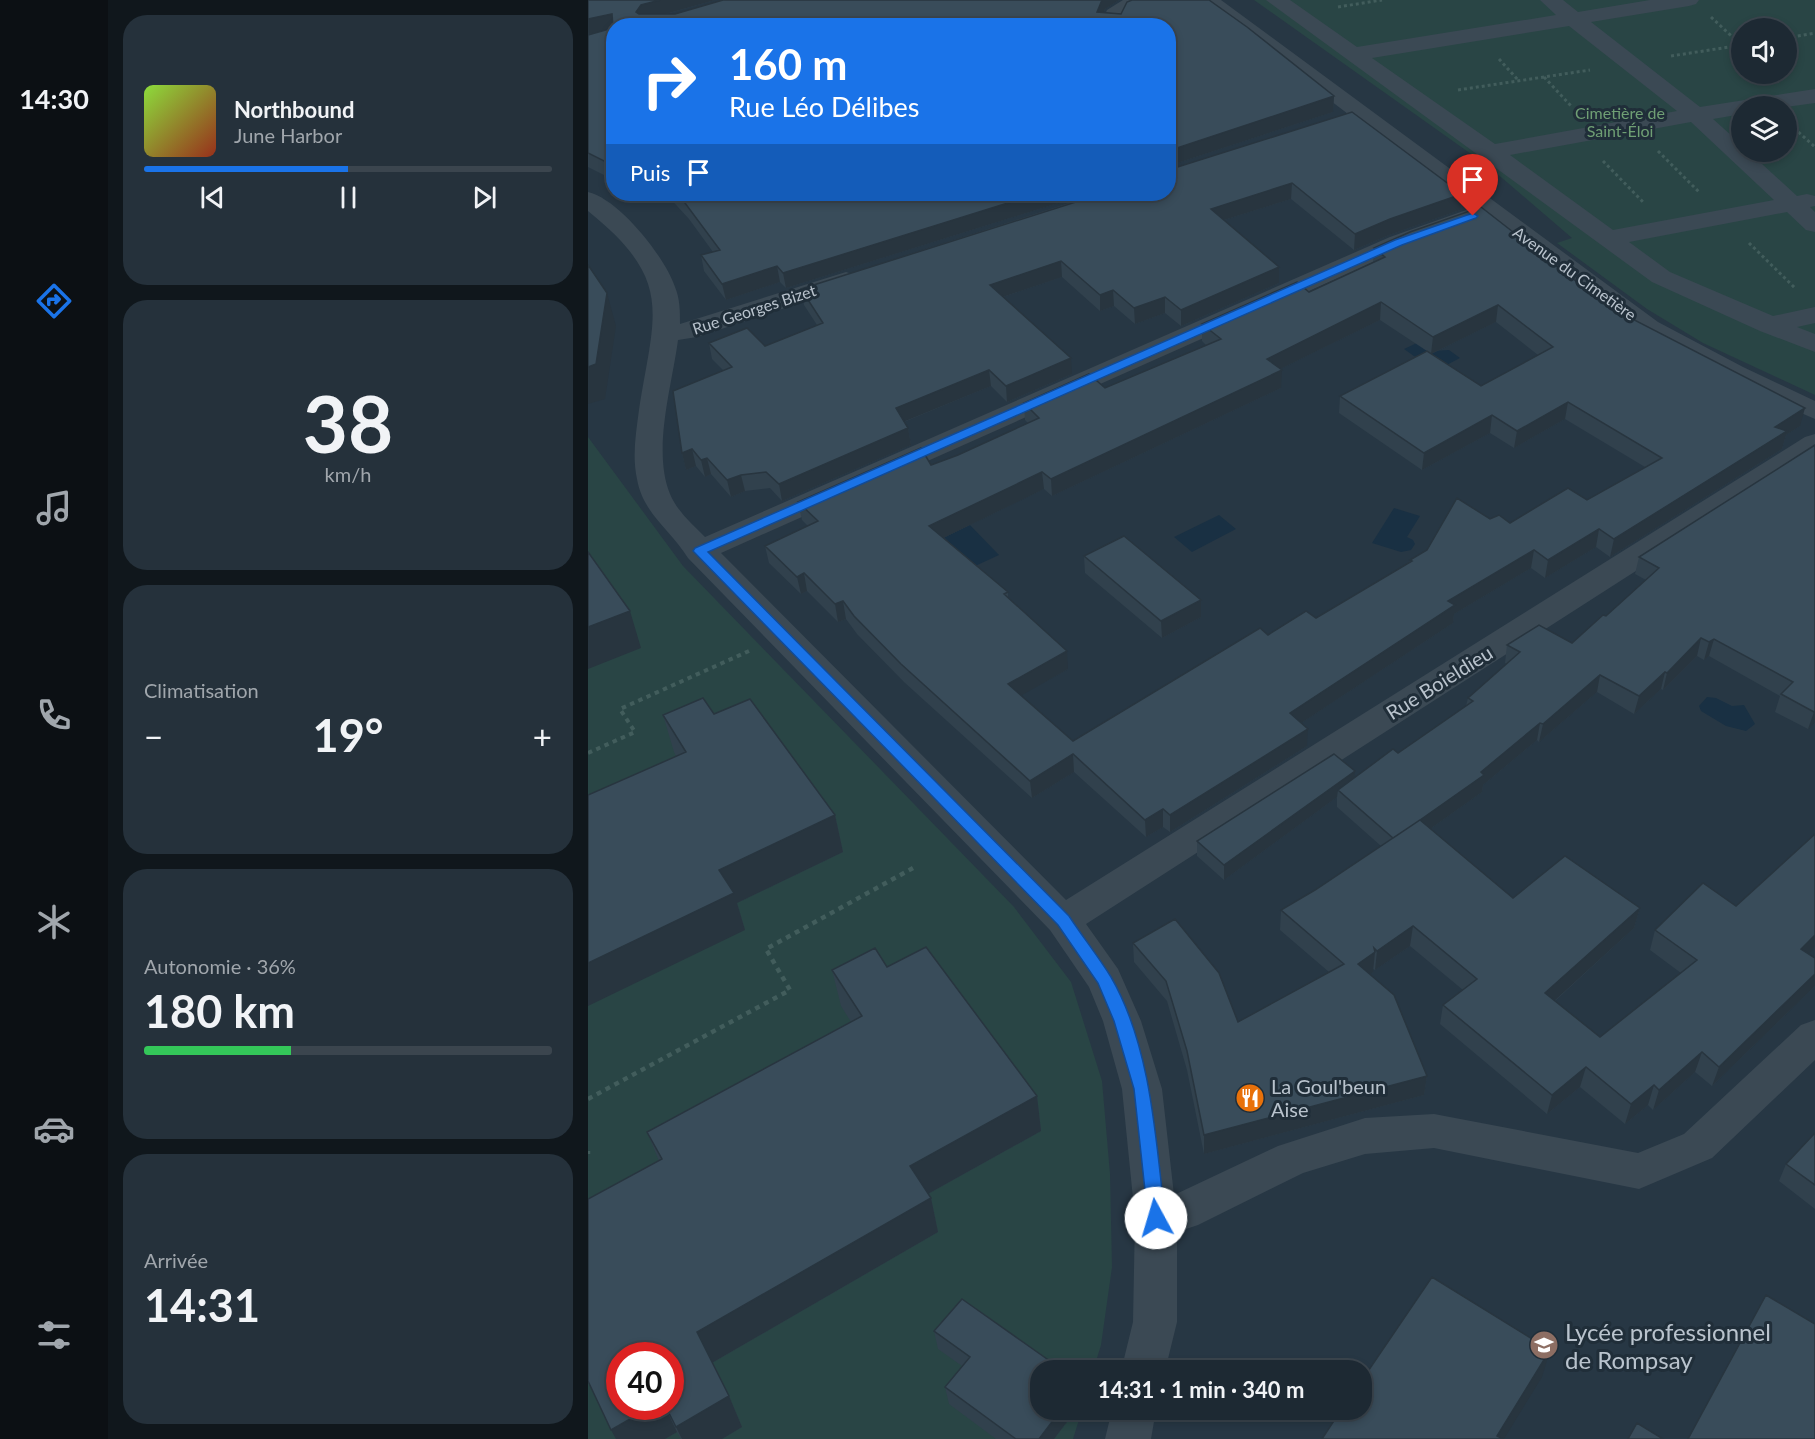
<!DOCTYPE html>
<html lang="fr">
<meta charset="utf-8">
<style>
body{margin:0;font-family:Lato,sans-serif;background:#25313b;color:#f1f3f6;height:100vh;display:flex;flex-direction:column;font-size:22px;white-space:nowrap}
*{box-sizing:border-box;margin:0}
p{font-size:20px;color:#a0a6ac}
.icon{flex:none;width:33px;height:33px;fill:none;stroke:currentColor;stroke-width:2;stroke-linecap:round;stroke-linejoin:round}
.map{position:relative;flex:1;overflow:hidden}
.drawer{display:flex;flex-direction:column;gap:15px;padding:15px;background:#10171c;width:480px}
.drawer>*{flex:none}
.guide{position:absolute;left:18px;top:18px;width:570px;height:183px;border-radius:24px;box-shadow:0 3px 9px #0003,0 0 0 2px #3b454e;background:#1a73e8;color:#fff;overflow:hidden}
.controls{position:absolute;left:1143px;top:18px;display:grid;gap:12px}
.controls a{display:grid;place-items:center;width:66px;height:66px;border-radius:50%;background:#1d2933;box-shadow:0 3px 9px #0003,0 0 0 2px #3b454e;font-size:30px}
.speed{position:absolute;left:18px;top:1342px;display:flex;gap:12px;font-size:30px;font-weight:700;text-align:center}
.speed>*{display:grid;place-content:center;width:78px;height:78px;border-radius:50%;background:#1d2933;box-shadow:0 3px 9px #0003,0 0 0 2px #3b454e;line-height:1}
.speed .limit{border:9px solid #d22;background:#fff;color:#111}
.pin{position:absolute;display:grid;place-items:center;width:51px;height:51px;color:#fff;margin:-62px -26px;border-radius:50% 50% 50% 0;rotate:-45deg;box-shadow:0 0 6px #0007}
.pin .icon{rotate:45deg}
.me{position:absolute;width:66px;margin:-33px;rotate:354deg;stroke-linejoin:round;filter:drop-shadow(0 0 4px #0008)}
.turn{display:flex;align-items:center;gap:21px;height:126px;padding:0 24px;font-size:27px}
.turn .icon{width:78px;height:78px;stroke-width:2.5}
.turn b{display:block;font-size:42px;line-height:51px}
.then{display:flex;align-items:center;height:57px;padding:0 24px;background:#0003;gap:12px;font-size:22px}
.big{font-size:45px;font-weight:700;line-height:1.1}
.drawer .tile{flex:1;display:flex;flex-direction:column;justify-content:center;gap:9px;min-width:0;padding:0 21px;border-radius:24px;background:#25313b}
.drawer .dial{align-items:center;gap:0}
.dial b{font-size:78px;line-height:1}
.song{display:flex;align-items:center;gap:18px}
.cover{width:72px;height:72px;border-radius:9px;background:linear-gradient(135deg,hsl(90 70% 55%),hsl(10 70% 35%))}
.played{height:6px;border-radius:3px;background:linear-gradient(90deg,#1a73e8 50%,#3b454e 50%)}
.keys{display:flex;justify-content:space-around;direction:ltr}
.heat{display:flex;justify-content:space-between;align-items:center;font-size:33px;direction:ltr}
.charge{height:9px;border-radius:4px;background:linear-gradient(90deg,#34c759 36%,#3b454e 0)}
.trip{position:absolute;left:442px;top:1360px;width:342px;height:60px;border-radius:24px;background:#1d2933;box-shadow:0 3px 9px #0003,0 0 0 2px #3b454e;font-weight:700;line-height:60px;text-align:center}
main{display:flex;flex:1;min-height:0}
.tab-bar{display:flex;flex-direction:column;width:108px;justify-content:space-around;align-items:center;background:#0c1014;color:#a0a6ac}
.tab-bar .icon{width:42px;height:42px}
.tab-bar .selected{color:#1a73e8}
.tab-bar b{font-size:27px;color:#f1f3f6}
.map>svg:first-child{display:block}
.green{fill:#294545;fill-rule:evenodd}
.water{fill:#193043}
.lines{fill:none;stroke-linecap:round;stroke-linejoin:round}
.path-far2{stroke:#425d5c;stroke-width:3;stroke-dasharray:3 3;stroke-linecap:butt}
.path-far1{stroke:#425d5c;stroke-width:4;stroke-dasharray:4.5 4.5;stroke-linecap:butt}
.path{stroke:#425d5c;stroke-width:4.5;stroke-dasharray:5 5;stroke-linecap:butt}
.minor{fill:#3b4954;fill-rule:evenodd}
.wall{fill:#31414d;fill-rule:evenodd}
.shaded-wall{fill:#28353f}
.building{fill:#394c5a;stroke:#28353f;stroke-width:1.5;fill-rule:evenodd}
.route{fill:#1a73e8;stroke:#114b97;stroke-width:1.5}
.labels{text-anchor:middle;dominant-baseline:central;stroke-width:6;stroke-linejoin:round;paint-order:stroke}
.far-park-label{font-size:16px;fill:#6f9f74;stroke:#202e39}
.far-street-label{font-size:16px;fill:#b9c3cd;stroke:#202e39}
.street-label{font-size:20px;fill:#b9c3cd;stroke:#202e39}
.poi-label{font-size:20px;fill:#b9c3cd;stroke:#202e39;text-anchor:start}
.near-poi-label{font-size:24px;fill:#b9c3cd;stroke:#202e39;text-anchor:start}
</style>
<main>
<nav class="tab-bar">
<b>14:30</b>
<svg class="icon selected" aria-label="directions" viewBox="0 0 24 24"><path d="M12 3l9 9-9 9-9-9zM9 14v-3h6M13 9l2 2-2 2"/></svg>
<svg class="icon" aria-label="music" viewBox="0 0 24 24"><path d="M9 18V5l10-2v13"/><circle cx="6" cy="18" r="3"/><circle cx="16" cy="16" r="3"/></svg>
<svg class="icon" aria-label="phone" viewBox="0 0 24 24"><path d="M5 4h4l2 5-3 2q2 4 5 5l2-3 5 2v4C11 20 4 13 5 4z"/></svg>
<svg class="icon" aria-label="climate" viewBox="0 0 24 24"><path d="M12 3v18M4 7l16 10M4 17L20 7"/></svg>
<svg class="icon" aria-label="car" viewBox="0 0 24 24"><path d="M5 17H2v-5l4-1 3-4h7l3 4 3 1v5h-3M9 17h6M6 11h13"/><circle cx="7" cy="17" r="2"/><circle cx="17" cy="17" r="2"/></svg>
<svg class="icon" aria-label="filters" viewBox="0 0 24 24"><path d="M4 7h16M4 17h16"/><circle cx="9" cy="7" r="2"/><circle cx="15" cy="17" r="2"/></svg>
</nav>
<section class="drawer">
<div class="tile">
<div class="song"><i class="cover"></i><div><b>Northbound</b><p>June Harbor</p></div></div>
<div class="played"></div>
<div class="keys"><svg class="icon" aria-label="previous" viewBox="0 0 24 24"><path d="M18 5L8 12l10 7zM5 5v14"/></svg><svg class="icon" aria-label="pause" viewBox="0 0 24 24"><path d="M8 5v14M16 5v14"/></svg><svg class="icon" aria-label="next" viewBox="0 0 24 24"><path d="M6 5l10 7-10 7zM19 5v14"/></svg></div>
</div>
<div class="tile dial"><b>38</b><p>km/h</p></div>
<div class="tile"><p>Climatisation</p>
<div class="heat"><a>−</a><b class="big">19°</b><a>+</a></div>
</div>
<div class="tile"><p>Autonomie · 36%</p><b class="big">180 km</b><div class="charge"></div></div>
<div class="tile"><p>Arrivée</p><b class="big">14:31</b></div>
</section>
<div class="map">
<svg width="1227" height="1439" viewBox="0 0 1227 1439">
<rect width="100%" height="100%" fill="#273744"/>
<path class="green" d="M666,0H1227V395L1115,343L1059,309L969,243L984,238L900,166ZM1154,28H1198V74H1154ZM1154,106H1198V152H1154Z
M0,437L95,566L426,907L483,982L514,1081L522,1174L524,1267L513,1345L505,1371H453V1410H494L485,1439H0ZM32,1356H82V1407H32Z"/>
<path class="water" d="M831,342L844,351L861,350L872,358L847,371L816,349Z
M806,508L832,516L819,537L825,540L827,544L823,550L813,552L784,543Z
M631,515L648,529L604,552L586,537Z
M380,523L411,555L385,567L354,535Z
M1119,697L1128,698L1144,706L1156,705L1167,724L1158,731L1138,726L1113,711L1111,706Z"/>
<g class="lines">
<path class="path-far2" d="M750,7L794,0
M1123,17L1153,45
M1198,38L1227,33
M1083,56L1154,45
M911,59L930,80
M956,77L984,107
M870,90L1002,70
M1206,128L1227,147
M1070,151L1112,193
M1015,161L1056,203
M1161,243L1207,288"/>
<path class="path-far1" d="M0,753L47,732L32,709L161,651"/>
<path class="path" d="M0,1099L202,990L178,949L325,868
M0,1151V1154"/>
<path class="minor" d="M535,0H567L564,4L538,15L533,26H512L519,10Z
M610,0H633L1070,322L1155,367L1227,401V419L1135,379L1052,334L899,219L820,247L133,553L478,900L1217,437L1227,434V456L498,924L530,969L553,1021L574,1089L586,1195L690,1146L777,1118L846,1114L1050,1153L1096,1134L1213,1025L1227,1020V1060L1124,1158L1051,1189L846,1148L777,1154L715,1173L610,1225L589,1232V1322L577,1371H533L545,1322L547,1218L534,1089L515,1021L501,987L462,930L100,558C83,530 55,514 49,479C44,456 48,433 51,410C66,313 87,281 0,211V192C31,199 77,257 87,287C92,299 92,311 92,324L258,272L267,275L271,280L267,285L109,337L90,340C84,386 64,450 82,494C89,511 104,524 117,537L802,237L884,208Z
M678,0H702L769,47L968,15L952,0H975L990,12L1062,0H1111L1108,4L1101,6L1003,22L1112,107L1227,89V103L1198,107L1154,106V114L1125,119L1154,145V152H1161L1209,196L1219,194L1227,196V206L1222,207L1227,212V232L1218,230L1199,212L1041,242L1082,272L1185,316L1227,307V323L1209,327L1227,334V352L1172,331L1064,282ZM981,26L1089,111L907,144L784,58ZM1103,122L1186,200L1025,230L922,155Z
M524,1410H568L563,1439H517Z"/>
</g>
<path class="wall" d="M0,0H127L78,14H87L135,0H531L517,9L516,12L533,14L539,2L544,0H621L659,27L746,96L745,112L580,166V26H26V180L0,167V35L12,32L0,34Z
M764,112L872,210L801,235L766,250L703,199L636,220L691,267V283L593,326L577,313L547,324L526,306L512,311L474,277L415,297L484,374L419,402L403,386L316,422L320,428L323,445L194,501L182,488L157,491L143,497L123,474L117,477L108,466L98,470L94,453L135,370L124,359L121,343L177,346L229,325L216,305L213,289Z
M78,194H499L198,288L192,282L138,300L116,271L113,255L125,252L101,219Z
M786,248L1030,314L1212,426L1198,435L1194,449L1022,557L1008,547L957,578L943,568L866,614L865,623L713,723L719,746L582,832L575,827L558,837L486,772L444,798L316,682L269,634L258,619L250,622L219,591L213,594L181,563L177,546L220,526L214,520L210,502L343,465L370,455L440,423L437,420L436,403L517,388L619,346L614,341V324L721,292L785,262ZM792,320L839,351L752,396L751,413L834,470L902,433L926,448L977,419L1057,467L999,500L922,523L902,519L822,560L821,563L728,618L680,635L485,741L433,695L480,669L420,598V592L355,538L456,489L464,496L693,388L692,369ZM908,322L950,355L893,386L843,354Z
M1227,445V723L1220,729L1187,712L1192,696L1121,656L1116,660L1109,656L1075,690L1073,689L1046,714L1009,692L951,742L949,740L895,785L894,792L842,829L925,898L1052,908L1046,928L967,1001L1012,1037L1093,973L1062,950L1067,930L1148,906L1227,947L1220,953L1227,958V986L1124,1086L1107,1072L1065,1110L1060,1105L1037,1124L992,1087L959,1114L852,1024L855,1005L875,990L822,946L787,970L785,969V972L782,974L839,1076L836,1095L616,1154L599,1070L579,1001L546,962L545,943L650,1022L741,972L692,930L693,910L727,890L793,846L749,807V797L636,880L609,856V841L766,778L810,753L878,706L880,698L919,664L917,663L919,645L984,643L1018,616L1058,580L1047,574L1051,557Z
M496,556L613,617L574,638L497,573Z
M126,714L247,815L255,852L149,903L157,930L88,756L86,752L75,715Z
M299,967L449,1096L453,1131L340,1194L343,1198L350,1232L124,1363L141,1396L154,1427L134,1439H93L89,1432L77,1439L71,1161L59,1132L263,1022L253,1006L244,970Z
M1227,1133V1209L1191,1181L1198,1164Z
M346,1331L453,1410H488L466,1439H408L361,1404L357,1387L374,1366L350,1349Z"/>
<path class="shaded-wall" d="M72,0H127L56,20L48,12L53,5Z
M514,0H531L517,9L510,26L509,12Z
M24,14L26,29L0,34V19Z
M746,96L745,112L580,166V151Z
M704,183L703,199L623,224V209Z
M449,194H499L198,288L195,273Z
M874,194L872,210L801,235L766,250L767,234L802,219Z
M473,261L474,277L403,301L402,285Z
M189,266L192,282L138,300L134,284Z
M691,267V283L593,326V310Z
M525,290L526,306L512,311V295Z
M19,293L28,326L17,399L0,404V367Z
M577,297V313L547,324L546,308Z
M793,302L792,320L678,376L679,359Z
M910,305L908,322L843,354L845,337Z
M483,358L484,374L419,402L418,386Z
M401,370L403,386L310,424L308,408Z
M694,370L693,388L464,496L463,479Z
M980,402L977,419L926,448L929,431Z
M1217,408L1212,426L1198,435L1194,449L1022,557L1026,539L1187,427Z
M904,415L902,433L834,470L836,453Z
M320,428L323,445L194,501L191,484Z
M104,449L108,466L98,470L94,453Z
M119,458L123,474L117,477L113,460Z
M454,472L456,489L343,544L341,526Z
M153,475L157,491L143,497L139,480Z
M1011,529L1008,547L957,578L960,560Z
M946,550L943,568L866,614L865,623L701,731L702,713L860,601Z
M216,573L219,591L213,594L209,577Z
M613,600V617L574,638L573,621Z
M255,601L258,619L250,622L247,604Z
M42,611L53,648L0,669V627Z
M1113,638L1109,656L1075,690L1079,673Z
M1126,639L1121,656L1116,660L1121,642Z
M479,651L480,669L422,702L420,684Z
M1077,672L1073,689L1046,714L1051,696Z
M1012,675L1009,692L951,742L955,724Z
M1227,711V723L1220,729L1226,712Z
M952,723L949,740L895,785L894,792L804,856L806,839L893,772Z
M720,729L719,746L582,832V815Z
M485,754L486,772L444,798L442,781Z
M767,771L765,786L750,790L749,797L636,880V865Z
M575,809V827L558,837L557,820Z
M247,815L255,852L149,903L157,930L0,1006V963L131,870Z
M1052,908L1046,928L953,1013L957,993Z
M825,926L822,946L787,970L789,951Z
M1227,935V947L1206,969L1213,949Z
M787,952L785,972L768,984L770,964Z
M1227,974V986L1124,1086L1131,1067Z
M1114,1052L1107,1072L1065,1110L1071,1090Z
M998,1067L992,1087L959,1114L964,1095Z
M839,1076L836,1095L616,1154V1135Z
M1066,1085L1060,1105L1037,1124L1043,1104Z
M449,1096L453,1131L329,1200L322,1166Z
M343,1198L350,1232L122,1364L109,1332Z
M962,1350L954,1377L916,1439H908L909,1436Z
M141,1396L154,1427L134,1439H94L88,1427Z
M63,1407H77L89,1432L77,1439H28L23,1430Z
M473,1410H488L466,1439H451Z"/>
<path class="building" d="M0,0H72L53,5L48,12L51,14H87L135,0H514L509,12L533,14L539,2L544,0H621L659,27L746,96L580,151V26H26V165H24L0,153V35L25,28L24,14L0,19Z
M764,112L874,194L802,219L767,234L704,183L623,209L691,267L593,310L577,297L546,308L525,290L512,295L473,261L402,285L483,358L418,386L401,370L308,408L320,428L191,484L178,472L153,475L139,480L119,458L113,460L104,449L94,453L85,391L144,367L121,343L159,328L177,346L235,323L213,289L513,194H580V170Z
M89,194H449L195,273L189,266L134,284L113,255L132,250L97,203Z
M893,207L1030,314L1033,313L1217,408L1187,427L1199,431L1026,539L1011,529L960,560L946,550L860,601L867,605L702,713L720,729L582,815L575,809L557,820L485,754L442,781L313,664L266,616L255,601L247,604L216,573L209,577L177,546L230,521L210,502L333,448L343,465L370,455L451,418L436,403L501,374L517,388L633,339L614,324L709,282L721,292L797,257L786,248L822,232ZM793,302L845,337L910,305L965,347L893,386L839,351L752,396L836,453L904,415L929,431L980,402L1074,458L999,500L980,488L922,523L911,515L902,519L869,498L839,550L822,560L824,561L728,618L718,611L680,635L672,628L485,741L420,684L479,651L416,594L420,592L341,526L454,472L463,479L694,370L679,359Z
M0,265L19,293L8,364L0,367Z
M1227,445V711L1226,712L1193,694L1205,682L1126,639L1121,642L1113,638L1079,673L1077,672L1051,696L1012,675L955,724L952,723L893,772L896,775L832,820L805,838L750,790L805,749L810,753L885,701L880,698L932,652L919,645L951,625L984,643L1015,615L1018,616L1071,568L1051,557Z
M536,536L613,600L573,621L496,556Z
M0,552L42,611L0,627Z
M115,698L126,714L162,699L247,815L131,870L146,893L0,963V795L98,752L75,715Z
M746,754L767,771L636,865L609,841Z
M832,820L925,898L977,856L1052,908L957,993L1012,1037L1109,960L1067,930L1115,883L1148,906L1227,834V935L1213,949L1227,958V974L1131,1067L1114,1052L1071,1090L1066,1085L1043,1104L998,1067L964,1095L855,1005L889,979L825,926L789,951L786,948L787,952L770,964L806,995L839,1076L616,1135L599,1051L578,981L545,943L587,919L631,973L650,1022L756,964L693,910L727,890Z
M338,947L449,1096L322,1166L343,1198L109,1332L141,1396L88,1427L78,1407H82V1356H32V1407H63L23,1430L0,1381V1199L74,1159L59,1132L274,1016L244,970L287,948L299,967Z
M1227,1133V1185L1198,1164Z
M844,1277L962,1350L909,1436L915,1439H734L753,1410H774V1380Z
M1178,1295L1227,1324V1439H1100Z
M374,1299L476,1371H453V1410H473L451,1439H428L357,1387L382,1357L346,1331Z
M1049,1423L1075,1439H1040Z"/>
<path class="route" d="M885,213L890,216L888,218L814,245L120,552L481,916C494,936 510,956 523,977C563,1046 568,1140 577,1218L574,1223L568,1225L562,1223L560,1218L546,1089L526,1021L510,983L470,925L105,551L107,548L807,240Z"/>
<defs>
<g id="restaurant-disc" transform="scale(1.5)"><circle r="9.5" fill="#e8710a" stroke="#202e39"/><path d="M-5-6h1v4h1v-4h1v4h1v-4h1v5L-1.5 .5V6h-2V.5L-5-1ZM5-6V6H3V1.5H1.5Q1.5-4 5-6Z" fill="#fff"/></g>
<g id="school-disc" transform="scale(1.5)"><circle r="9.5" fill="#8d6e63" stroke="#202e39"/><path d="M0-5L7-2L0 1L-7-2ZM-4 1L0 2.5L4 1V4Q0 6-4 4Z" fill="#fff"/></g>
</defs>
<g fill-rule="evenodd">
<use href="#restaurant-disc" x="662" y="1098"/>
<use href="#school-disc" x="956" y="1345"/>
</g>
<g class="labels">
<g class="far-park-label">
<text x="1032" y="112">Cimetière de<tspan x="1032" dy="18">Saint-Éloi</tspan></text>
</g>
<g class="far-street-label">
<text transform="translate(987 273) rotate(36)">Avenue du Cimetière</text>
<text transform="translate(166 309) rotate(-18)">Rue Georges Bizet</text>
</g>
<g class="street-label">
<text transform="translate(851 682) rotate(-32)">Rue Boieldieu</text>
</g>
<g class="poi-label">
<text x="683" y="1086">La Goul'beun<tspan x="683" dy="23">Aise</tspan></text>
</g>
<g class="near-poi-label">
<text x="977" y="1331">Lycée professionnel<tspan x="977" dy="28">de Rompsay</tspan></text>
</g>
</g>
</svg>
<div class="controls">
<a><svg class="icon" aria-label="sound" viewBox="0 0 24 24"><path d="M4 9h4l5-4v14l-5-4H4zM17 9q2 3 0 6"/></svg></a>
<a><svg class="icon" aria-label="layers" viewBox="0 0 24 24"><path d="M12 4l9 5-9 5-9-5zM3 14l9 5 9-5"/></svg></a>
</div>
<div class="speed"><div class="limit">40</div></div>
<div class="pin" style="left:885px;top:216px;background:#d93025"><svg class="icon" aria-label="arrive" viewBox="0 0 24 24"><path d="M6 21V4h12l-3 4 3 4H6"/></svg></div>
<svg class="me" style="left:568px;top:1218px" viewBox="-20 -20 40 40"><circle r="19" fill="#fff"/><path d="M0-13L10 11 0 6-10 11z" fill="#1a73e8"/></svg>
<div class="trip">14:31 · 1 min · 340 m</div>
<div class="guide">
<div class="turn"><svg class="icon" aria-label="right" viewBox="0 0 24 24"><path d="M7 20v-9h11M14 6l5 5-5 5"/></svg><div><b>160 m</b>Rue Léo Délibes</div></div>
<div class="then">Puis<svg class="icon" aria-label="arrive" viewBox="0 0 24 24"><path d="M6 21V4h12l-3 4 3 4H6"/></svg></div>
</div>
</div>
</main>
